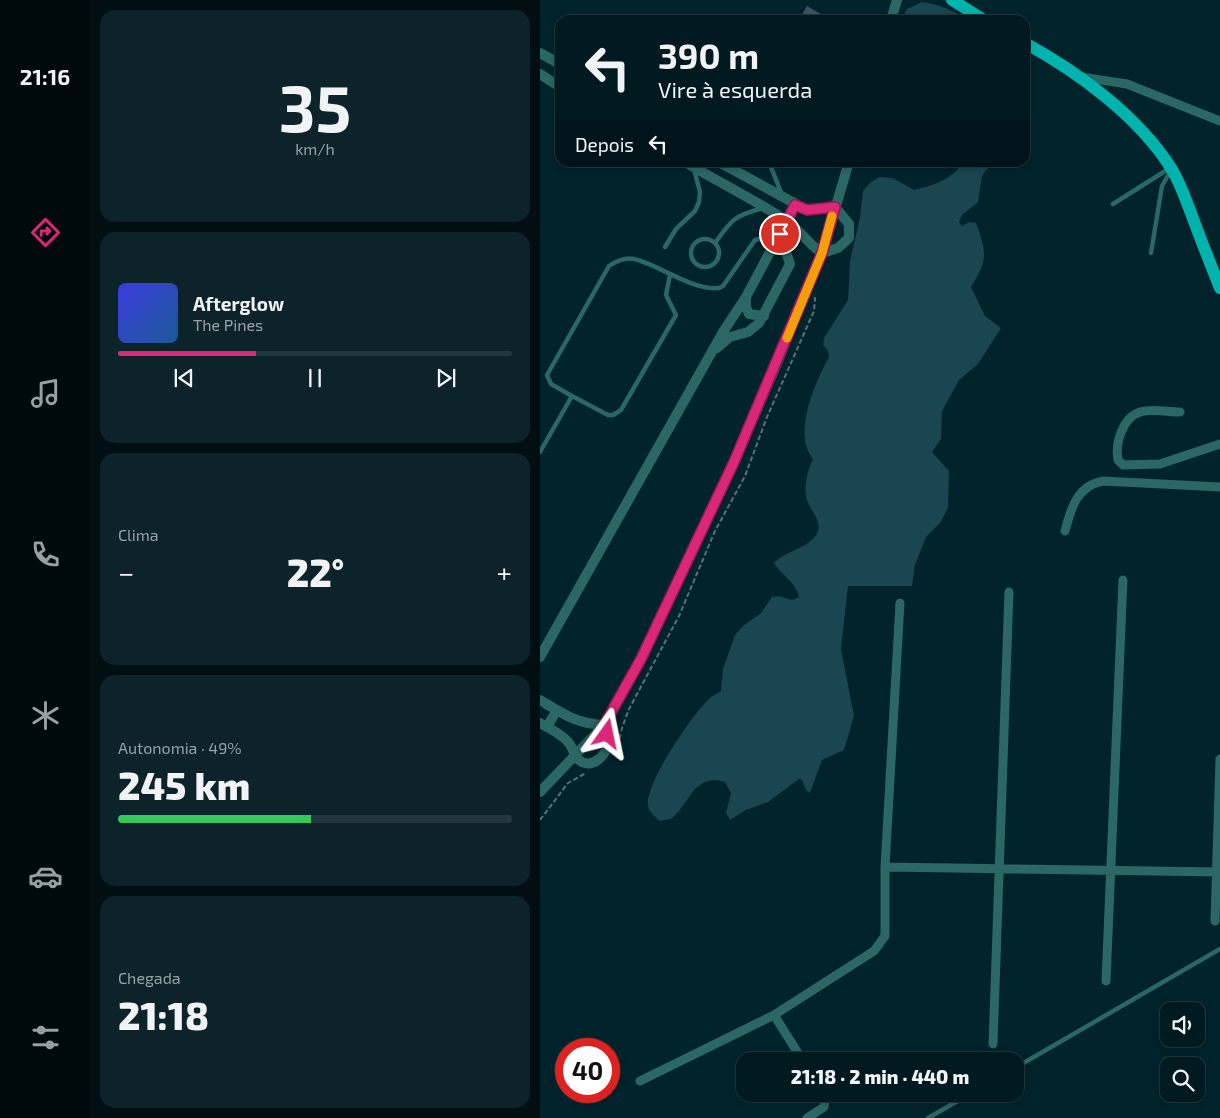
<!DOCTYPE html>
<html lang="pt">
<meta charset="utf-8">
<style>
body{margin:0;font-family:"Exo 2",sans-serif;background:#0b2329;color:#f1f3f6;height:100vh;display:flex;flex-direction:column;font-size:19px;white-space:nowrap}
*{box-sizing:border-box;margin:0}
p{font-size:16px;color:#96a1a5}
.icon{flex:none;width:28px;height:28px;fill:none;stroke:currentColor;stroke-width:2;stroke-linecap:round;stroke-linejoin:round}
.map{position:relative;flex:1;overflow:hidden}
.sheet{display:flex;flex-direction:column;gap:10px;padding:10px;background:#010e12;width:450px}
.sheet>*{flex:none}
.hud{position:absolute;left:15px;top:15px;width:475px;height:152px;border-radius:15px;box-shadow:0 2px 8px #0003,0 0 0 1px #23383e;background:#011a20;color:#f1f3f6;overflow:hidden}
.controls{position:absolute;left:620px;top:1002px;display:grid;gap:10px}
.controls a{display:grid;place-items:center;width:45px;height:45px;border-radius:10px;background:#011a20;box-shadow:0 2px 8px #0003,0 0 0 1px #23383e;font-size:25px}
.speed{position:absolute;left:15px;top:1038px;display:flex;gap:10px;font-size:25px;font-weight:700;text-align:center}
.speed>*{display:grid;place-content:center;width:65px;height:65px;border-radius:50%;background:#011a20;box-shadow:0 2px 8px #0003,0 0 0 1px #23383e;line-height:1}
.speed .limit{border:8px solid #d22;background:#fff;color:#111}
.pin{position:absolute;display:grid;place-items:center;width:42px;height:42px;color:#fff;margin:-21px;border:2px solid #fff;border-radius:50%;box-shadow:0 1px 5px #0007}
.me{position:absolute;width:55px;margin:-28px;rotate:12deg;stroke-linejoin:round;filter:drop-shadow(0 0 4px #0008)}
.turn{display:flex;align-items:center;gap:18px;height:105px;padding:0 20px;font-size:22px}
.turn .icon{width:65px;height:65px;stroke-width:2.5}
.turn b{display:block;font-size:35px;line-height:42px}
.then{display:flex;align-items:center;height:48px;padding:0 20px;background:#0003;gap:10px;font-size:19px}
.big{font-size:38px;font-weight:800;line-height:1.1}
.sheet .widget{flex:1;display:flex;flex-direction:column;justify-content:center;gap:8px;min-width:0;padding:0 18px;border-radius:15px;background:#0b2329}
.sheet .dial{align-items:center;gap:0}
.dial b{font-size:65px;line-height:1}
.song{display:flex;align-items:center;gap:15px}
.cover{width:60px;height:60px;border-radius:8px;background:linear-gradient(135deg,hsl(240 70% 55%),hsl(210 70% 35%))}
.played{height:5px;border-radius:2px;background:linear-gradient(90deg,#db2777 35%,#23383e 35%)}
.keys{display:flex;justify-content:space-around;direction:ltr}
.heat{display:flex;justify-content:space-between;align-items:center;font-size:28px;direction:ltr}
.charge{height:8px;border-radius:4px;background:linear-gradient(90deg,#34c759 49%,#23383e 0)}
.trip{position:absolute;left:196px;top:1052px;width:288px;height:50px;border-radius:15px;background:#011a20;box-shadow:0 2px 8px #0003,0 0 0 1px #23383e;font-weight:800;line-height:50px;text-align:center}
main{display:flex;flex:1;min-height:0}
.menu{display:flex;flex-direction:column;width:90px;justify-content:space-around;align-items:center;background:#000a0d;color:#96a1a5}
.menu .icon{width:35px;height:35px}
.menu .active{color:#db2777}
.menu b{font-size:22px;color:#f1f3f6}
.map>svg:first-child{display:block}
.green{fill:#194650}
.building{fill:#3c5566}
.lines{fill:none;stroke-linecap:round;stroke-linejoin:round}
.path{stroke:#577279;stroke-width:2;stroke-dasharray:5 2.5;stroke-linecap:butt}
.service{stroke:#2b6865;stroke-width:4.5}
.minor{stroke:#2b6865;stroke-width:9}
.tertiary{stroke:#2b6865;stroke-width:10}
.primary{stroke:#00b3ad;stroke-width:12}
.route-casing{stroke:#8e194d;stroke-width:12}
.route{stroke:#db2777;stroke-width:9}
.slow{stroke:#f59e0b;stroke-width:9}
</style>
<main>
<nav class="menu">
<b>21:16</b>
<svg class="icon active" aria-label="directions" viewBox="0 0 24 24"><path d="M12 3l9 9-9 9-9-9zM9 14v-3h6M13 9l2 2-2 2"/></svg>
<svg class="icon" aria-label="music" viewBox="0 0 24 24"><path d="M9 18V5l10-2v13"/><circle cx="6" cy="18" r="3"/><circle cx="16" cy="16" r="3"/></svg>
<svg class="icon" aria-label="phone" viewBox="0 0 24 24"><path d="M5 4h4l2 5-3 2q2 4 5 5l2-3 5 2v4C11 20 4 13 5 4z"/></svg>
<svg class="icon" aria-label="climate" viewBox="0 0 24 24"><path d="M12 3v18M4 7l16 10M4 17L20 7"/></svg>
<svg class="icon" aria-label="car" viewBox="0 0 24 24"><path d="M5 17H2v-5l4-1 3-4h7l3 4 3 1v5h-3M9 17h6M6 11h13"/><circle cx="7" cy="17" r="2"/><circle cx="17" cy="17" r="2"/></svg>
<svg class="icon" aria-label="filters" viewBox="0 0 24 24"><path d="M4 7h16M4 17h16"/><circle cx="9" cy="7" r="2"/><circle cx="15" cy="17" r="2"/></svg>
</nav>
<section class="sheet">
<div class="widget dial"><b>35</b><p>km/h</p></div>
<div class="widget">
<div class="song"><i class="cover"></i><div><b>Afterglow</b><p>The Pines</p></div></div>
<div class="played"></div>
<div class="keys"><svg class="icon" aria-label="previous" viewBox="0 0 24 24"><path d="M18 5L8 12l10 7zM5 5v14"/></svg><svg class="icon" aria-label="pause" viewBox="0 0 24 24"><path d="M8 5v14M16 5v14"/></svg><svg class="icon" aria-label="next" viewBox="0 0 24 24"><path d="M6 5l10 7-10 7zM19 5v14"/></svg></div>
</div>
<div class="widget"><p>Clima</p>
<div class="heat"><a>−</a><b class="big">22°</b><a>+</a></div>
</div>
<div class="widget"><p>Autonomia · 49%</p><b class="big">245 km</b><div class="charge"></div></div>
<div class="widget"><p>Chegada</p><b class="big">21:18</b></div>
</section>
<div class="map">
<svg width="680" height="1118" viewBox="0 0 680 1118">
<rect width="100%" height="100%" fill="#01232b"/>
<path class="green" d="M382,2C397,4 409,8 422,17L420,20H361L367,9Z
M423,163H448L449,167L442,176L438,202L422,215L419,222L422,226L429,222L436,223C447,253 448,261 431,287L445,316L461,328L438,364L419,380L402,411L401,439L392,452L409,471L408,508L400,523L386,537L375,565L372,586H308L301,649L314,716L304,750L282,760L270,793L266,790L262,780L259,779L228,802L206,810L190,820L186,813L191,793L185,782C154,772 149,805 132,818C129,820 123,820 120,821C115,817 109,812 108,806C104,785 152,715 168,700C171,696 177,694 181,691L183,669L195,635L203,626L221,613L232,597L239,596L252,600L259,597C256,582 242,576 234,563C245,551 267,549 276,535C285,521 268,510 266,496C264,484 268,469 273,459C252,435 275,382 289,357L288,351L283,345L284,338L308,300L310,261L320,217L323,191L331,182L340,177L353,178L374,190C395,185 410,180 423,163Z"/>
<path class="building" d="M267,6L291,20H259Z"/>
<g class="lines">
<path class="path" d="M78,746L82,728L89,709L139,616L175,531L205,476L227,417L274,311L275,297
M0,820L28,783L46,773"/>
<path class="service" d="M229,162L242,195
M573,204L630,168
M151 253a14 14 0 1 1 28 0a14 14 0 1 1-28 0Z
M175,243C192,219 194,216 223,208
M125,247L136,229L155,211L159,202L160,192L154,169
M611,253L622,186L631,170
M32,396L68,415H73L81,410L136,315L126,295L130,275
M0,452L32,396L11,384L7,375L69,266C75,262 85,257 94,259C118,264 152,291 179,288L183,286L215,240L239,234
M475,1068L680,949
M388,1118L430,1094"/>
<path class="minor" d="M541,77L587,84L680,121
M640,412C628,412 612,408 600,412C582,418 575,444 578,460L583,465L620,464L680,444
M525,531C531,508 537,486 563,481L680,487
M345,867L680,872
M675,921L680,759
M566,981L583,580
M234,1015L263,1061
M453,1044L469,592
M100,1081L234,1015L334,951L345,936V867L360,603
M267,1118L284,1107L285,1099L283,1094"/>
<path class="tertiary" d="M351,20L357,0
M0,53L20,64
M0,74L20,87
M145,162C178,182 218,201 248,222C261,231 269,245 282,253L298,248L309,238V224L295,207
M179,162L267,210L295,207
M206,297V307L209,314L224,316
M177,348L190,337L208,332L219,323L250,264L240,234
M0,657L183,332L206,297L255,205
M0,700C23,714 37,724 64,725C66,731 68,738 68,744C66,756 51,770 39,760C34,756 33,748 29,743C22,734 10,729 0,723
M7,727L17,710
M0,792L64,725L101,659L194,462L233,373L282,253L309,162"/>
<path class="primary" d="M412,0L444,20
M485,43C538,72 598,116 631,168C640,182 645,198 651,213C660,238 670,263 680,288"/>
</g>
<g class="lines">
<g class="route-casing">
<path id="route" d="M67,734L64,725L101,659L194,462L282,253L295,207L267,210L255,205L240,234"/>
</g>
<use href="#route" class="route"/>
<path class="slow" d="M247,338L282,253L292,216"/>
</g>
</svg>
<div class="controls">
<a><svg class="icon" aria-label="sound" viewBox="0 0 24 24"><path d="M4 9h4l5-4v14l-5-4H4zM17 9q2 3 0 6"/></svg></a>
<a><svg class="icon" aria-label="search" viewBox="0 0 24 24"><circle cx="10" cy="10" r="6"/><path d="M15 15l6 6"/></svg></a>
</div>
<div class="speed"><div class="limit">40</div></div>
<div class="pin" style="left:240px;top:234px;background:#d93025"><svg class="icon" aria-label="arrive" viewBox="0 0 24 24"><path d="M6 21V4h12l-3 4 3 4H6"/></svg></div>
<svg class="me" style="left:67px;top:734px" viewBox="-20 -20 40 40"><path d="M0-17L14 15 0 8-14 15z" fill="#db2777" stroke="#fff" stroke-width="4"/></svg>
<div class="trip">21:18 · 2 min · 440 m</div>
<div class="hud">
<div class="turn"><svg class="icon" aria-label="left" viewBox="0 0 24 24"><path d="M17 20v-9H6M10 6l-5 5 5 5"/></svg><div><b>390 m</b>Vire à esquerda</div></div>
<div class="then">Depois<svg class="icon" aria-label="left" viewBox="0 0 24 24"><path d="M17 20v-9H6M10 6l-5 5 5 5"/></svg></div>
</div>
</div>
</main>
